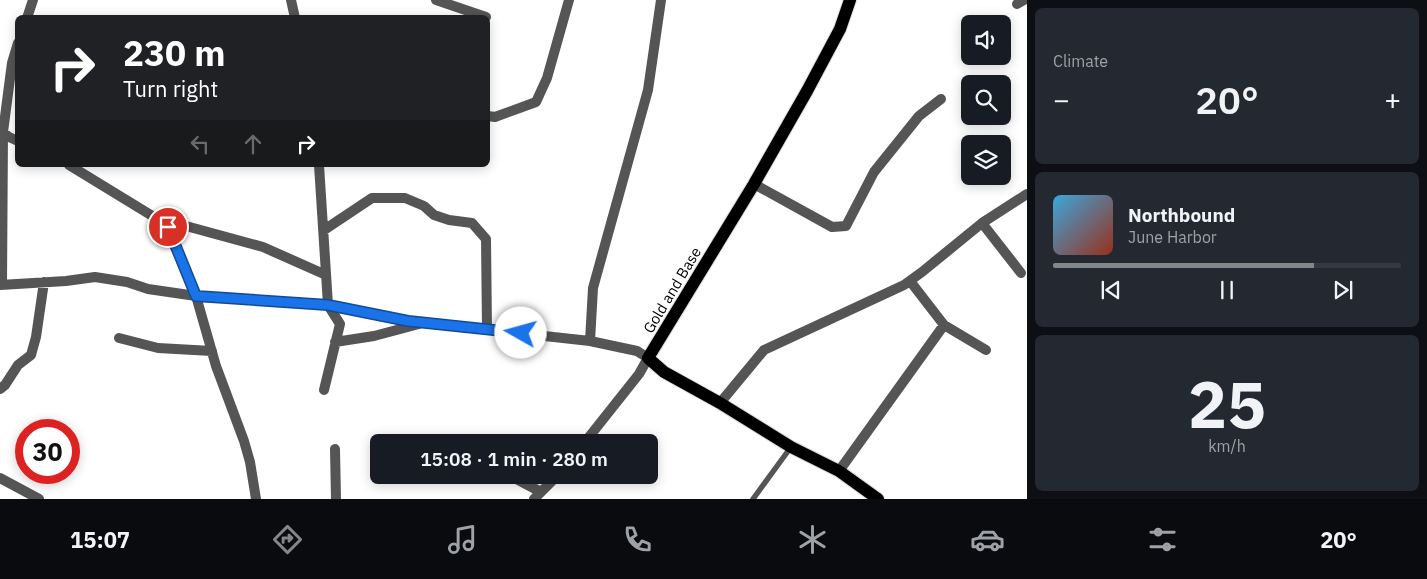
<!DOCTYPE html>
<meta charset="utf-8">
<style>
body{margin:0;font-family:"IBM Plex Sans",sans-serif;background:#242831;color:#f1f3f6;height:100vh;display:flex;flex-direction:column;font-size:19px;white-space:nowrap}
*{box-sizing:border-box;margin:0}
p{font-size:16px;color:#9ea1a6}
.icon{flex:none;width:28px;height:28px;fill:none;stroke:currentColor;stroke-width:2;stroke-linecap:round;stroke-linejoin:round}
.map{position:relative;flex:1;overflow:hidden}
.panel{display:flex;flex-direction:column;gap:8px;padding:8px;background:#0d0f14;width:400px}
.panel>*{flex:none}
.hud{position:absolute;left:15px;top:15px;width:475px;height:152px;border-radius:8px;box-shadow:0 2px 12px #0003;background:#202124;color:#fff;overflow:hidden}
.controls{position:absolute;left:961px;top:15px;display:grid;gap:10px}
.controls a{display:grid;place-items:center;width:50px;height:50px;border-radius:8px;background:#171b24;box-shadow:0 2px 12px #0003;font-size:25px}
.speed{position:absolute;left:15px;top:419px;display:flex;gap:10px;font-size:25px;font-weight:700;text-align:center}
.speed>*{display:grid;place-content:center;width:65px;height:65px;border-radius:50%;background:#171b24;box-shadow:0 2px 12px #0003;line-height:1}
.speed .limit{border:8px solid #d22;background:#fff;color:#111}
.pin{position:absolute;display:grid;place-items:center;width:42px;height:42px;color:#fff;margin:-21px;border:2px solid #fff;border-radius:50%;box-shadow:0 1px 5px #0007}
.me{position:absolute;width:55px;margin:-28px;rotate:277deg;stroke-linejoin:round;filter:drop-shadow(0 0 4px #0008)}
.turn{display:flex;align-items:center;gap:18px;height:105px;padding:0 25px;font-size:22px}
.turn .icon{width:65px;height:65px;stroke-width:2.5}
.turn b{display:block;font-size:35px;line-height:42px}
.lanes{display:flex;align-items:center;height:48px;padding:0 25px;background:#0003;justify-content:center;gap:25px;direction:ltr}
.lanes .off{opacity:.35}
.big{font-size:38px;font-weight:600;line-height:1.1}
.panel .widget{flex:1;display:flex;flex-direction:column;justify-content:center;gap:8px;min-width:0;padding:0 18px;border-radius:8px;background:#242831}
.panel .dial{align-items:center;gap:0}
.dial b{font-size:65px;line-height:1}
.song{display:flex;align-items:center;gap:15px}
.cover{width:60px;height:60px;border-radius:8px;background:linear-gradient(135deg,hsl(200 70% 55%),hsl(10 70% 35%))}
.played{height:5px;border-radius:2px;background:linear-gradient(90deg,#858687 75%,#363941 75%)}
.keys{display:flex;justify-content:space-around;direction:ltr}
.heat{display:flex;justify-content:space-between;align-items:center;font-size:28px;direction:ltr}
.trip{position:absolute;left:370px;top:434px;width:288px;height:50px;border-radius:8px;background:#171b24;box-shadow:0 2px 12px #0003;font-weight:600;line-height:50px;text-align:center}
.tab-bar{display:flex;height:80px;justify-content:space-around;align-items:center;background:#090b0e;color:#9ea1a6}
.tab-bar .icon{width:35px;height:35px}
.tab-bar .active{color:#858687}
.tab-bar b{font-size:22px;color:#f1f3f6}
main{display:flex;flex:1;min-height:0}
.map>svg:first-child{display:block}
.lines{fill:none;stroke-linecap:round;stroke-linejoin:round}
.primary-casing{stroke:#dbdbdb;stroke-width:14}
.service{stroke:#555;stroke-width:5.5}
.minor{stroke:#555;stroke-width:10}
.primary{stroke:#000;stroke-width:12}
.route-casing{stroke:#114b97;stroke-width:12}
.route{stroke:#1a73e8;stroke-width:9}
.labels{text-anchor:middle;dominant-baseline:central;stroke-width:4;stroke-linejoin:round;paint-order:stroke}
.street-label{font-size:15px;fill:#000;stroke:#fff}
</style>
<main>
<div class="map">
<svg width="1027" height="499" viewBox="0 0 1027 499">
<rect width="100%" height="100%" fill="#fff"/>
<g class="lines">
<g class="primary-casing">
<path id="primary" d="M850,0L840,29L807,91L754,184L648,358L664,372L720,403L791,447L839,471L878,499"/>
</g>
<path class="service" d="M753,499L791,447"/>
<path class="minor" d="M291,0L295,18
M436,0L486,17
M1017,4L1024,0
M27,18L33,0
M18,43L12,63L3,132L9,137L18,141
M488,116L495,117L536,102L547,78L569,0
M69,165L159,220L167,227L196,296L216,366L244,441L250,462L256,499
M319,165L328,305L340,324L324,390
M754,184L832,227L846,226L874,172L919,116L941,99
M160,220L175,223L263,247L326,275
M982,223L1021,273
M324,230L372,198H405L424,206L434,215L449,220L472,223L486,239L487,329
M910,281L944,325L986,350
M0,285L66,281L95,277L127,282L148,289L196,296L328,305L408,321L590,341L637,351L648,358L639,374L585,442
M2,285L3,132
M119,338L158,348L212,351
M590,341L593,288L648,90L661,0
M335,342L374,336L419,324
M0,389L5,385L18,365L31,355L36,337L44,282
M720,403L764,350L904,285L922,272L982,223L1027,194
M335,449L336,499
M839,471L944,325
M509,475L541,492
M0,478L39,499
M534,499L558,475"/>
<use href="#primary" class="primary"/>
</g>
<g class="lines">
<g class="route-casing">
<path id="route" d="M168,227L196,296L328,305L408,321L521,333"/>
</g>
<use href="#route" class="route"/>
</g>
<g class="labels">
<g class="street-label">
<text transform="translate(672 290) rotate(-59)">Gold and Base</text>
</g>
</g>
</svg>
<div class="controls">
<a><svg class="icon" aria-label="sound" viewBox="0 0 24 24"><path d="M4 9h4l5-4v14l-5-4H4zM17 9q2 3 0 6"/></svg></a>
<a><svg class="icon" aria-label="search" viewBox="0 0 24 24"><circle cx="10" cy="10" r="6"/><path d="M15 15l6 6"/></svg></a>
<a><svg class="icon" aria-label="layers" viewBox="0 0 24 24"><path d="M12 4l9 5-9 5-9-5zM3 14l9 5 9-5"/></svg></a>
</div>
<div class="speed"><div class="limit">30</div></div>
<div class="pin" style="left:168px;top:227px;background:#d93025"><svg class="icon" aria-label="arrive" viewBox="0 0 24 24"><path d="M6 21V4h12l-3 4 3 4H6"/></svg></div>
<svg class="me" style="left:521px;top:333px" viewBox="-20 -20 40 40"><circle r="19" fill="#fff"/><path d="M0-13L10 11 0 6-10 11z" fill="#1a73e8"/></svg>
<div class="trip">15:08 · 1 min · 280 m</div>
<div class="hud">
<div class="turn"><svg class="icon" aria-label="right" viewBox="0 0 24 24"><path d="M7 20v-9h11M14 6l5 5-5 5"/></svg><div><b>230 m</b>Turn right</div></div>
<div class="lanes"><svg class="icon off" aria-label="left" viewBox="0 0 24 24"><path d="M17 20v-9H6M10 6l-5 5 5 5"/></svg><svg class="icon off" aria-label="ahead" viewBox="0 0 24 24"><path d="M12 20V5M6 11l6-6 6 6"/></svg><svg class="icon" aria-label="right" viewBox="0 0 24 24"><path d="M7 20v-9h11M14 6l5 5-5 5"/></svg></div>
</div>
</div>
<section class="panel">
<div class="widget"><p>Climate</p>
<div class="heat"><a>−</a><b class="big">20°</b><a>+</a></div>
</div>
<div class="widget">
<div class="song"><i class="cover"></i><div><b>Northbound</b><p>June Harbor</p></div></div>
<div class="played"></div>
<div class="keys"><svg class="icon" aria-label="previous" viewBox="0 0 24 24"><path d="M18 5L8 12l10 7zM5 5v14"/></svg><svg class="icon" aria-label="pause" viewBox="0 0 24 24"><path d="M8 5v14M16 5v14"/></svg><svg class="icon" aria-label="next" viewBox="0 0 24 24"><path d="M6 5l10 7-10 7zM19 5v14"/></svg></div>
</div>
<div class="widget dial"><b>25</b><p>km/h</p></div>
</section>
</main>
<nav class="tab-bar">
<b>15:07</b>
<svg class="icon active" aria-label="directions" viewBox="0 0 24 24"><path d="M12 3l9 9-9 9-9-9zM9 14v-3h6M13 9l2 2-2 2"/></svg>
<svg class="icon" aria-label="music" viewBox="0 0 24 24"><path d="M9 18V5l10-2v13"/><circle cx="6" cy="18" r="3"/><circle cx="16" cy="16" r="3"/></svg>
<svg class="icon" aria-label="phone" viewBox="0 0 24 24"><path d="M5 4h4l2 5-3 2q2 4 5 5l2-3 5 2v4C11 20 4 13 5 4z"/></svg>
<svg class="icon" aria-label="climate" viewBox="0 0 24 24"><path d="M12 3v18M4 7l16 10M4 17L20 7"/></svg>
<svg class="icon" aria-label="car" viewBox="0 0 24 24"><path d="M5 17H2v-5l4-1 3-4h7l3 4 3 1v5h-3M9 17h6M6 11h13"/><circle cx="7" cy="17" r="2"/><circle cx="17" cy="17" r="2"/></svg>
<svg class="icon" aria-label="filters" viewBox="0 0 24 24"><path d="M4 7h16M4 17h16"/><circle cx="9" cy="7" r="2"/><circle cx="15" cy="17" r="2"/></svg>
<b>20°</b>
</nav>
